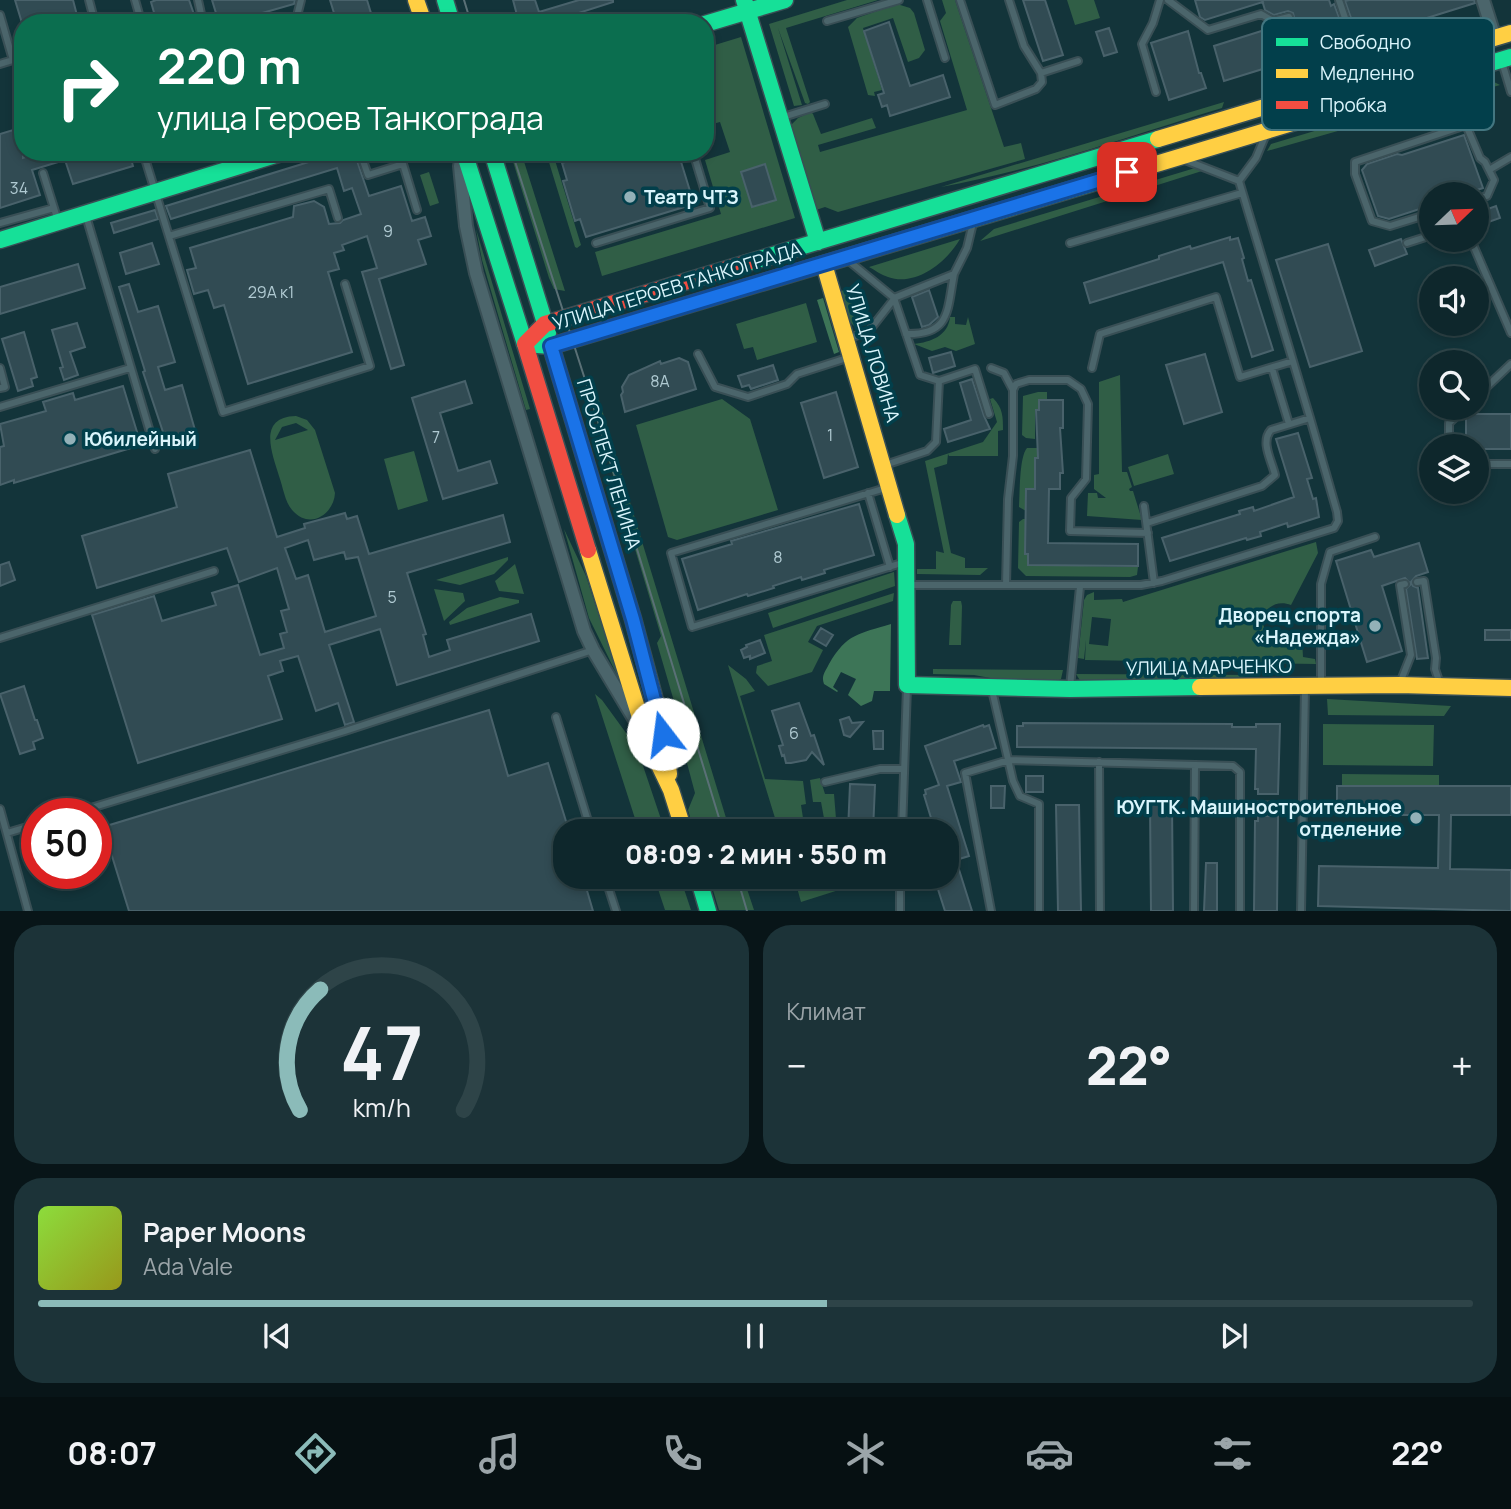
<!DOCTYPE html>
<html lang="ru">
<meta charset="utf-8">
<style>
body{margin:0;font-family:Manrope,sans-serif;background:#1c3338;color:#f1f3f6;height:100vh;display:flex;flex-direction:column;font-size:26px;white-space:nowrap}
*{box-sizing:border-box;margin:0}
p{font-size:23px;color:#9ba5a9}
.icon{flex:none;width:38px;height:38px;fill:none;stroke:currentColor;stroke-width:2;stroke-linecap:round;stroke-linejoin:round}
.map{position:relative;height:911px;overflow:hidden}
.panel{display:flex;flex-direction:column;gap:14px;padding:14px;background:#081518;flex:1}
.panel>*{flex:none}
.top-card{position:absolute;left:14px;top:14px;width:700px;height:147px;border-radius:28px;box-shadow:0 4px 10px #0003,0 0 0 2px #2e4448;background:#0b6e4f;color:#fff;overflow:hidden}
.needle{width:46px;rotate:67deg}
.controls{position:absolute;left:1419px;top:182px;display:grid;gap:14px}
.controls a{display:grid;place-items:center;width:70px;height:70px;border-radius:50%;background:#0e272c;box-shadow:0 4px 10px #0003,0 0 0 2px #2e4448;font-size:35px}
.speed{position:absolute;left:21px;top:798px;display:flex;gap:14px;font-size:35px;font-weight:700;text-align:center}
.speed>*{display:grid;place-content:center;width:91px;height:91px;border-radius:50%;background:#0e272c;box-shadow:0 4px 10px #0003,0 0 0 2px #2e4448;line-height:1}
.speed .limit{border:10px solid #d22;background:#fff;color:#111}
.pin{position:absolute;display:grid;place-items:center;width:60px;height:60px;color:#fff;margin:-30px;border-radius:14px;box-shadow:0 4px 10px #0006}
.me{position:absolute;width:77px;margin:-38px;rotate:345deg;stroke-linejoin:round;filter:drop-shadow(0 0 5px #0008)}
.turn{display:flex;align-items:center;gap:24px;height:147px;padding:0 28px;font-size:32px}
.turn .icon{width:91px;height:91px;stroke-width:2.5}
.turn b{display:block;font-size:49px;line-height:60px}
.big{font-size:52px;font-weight:800;line-height:1.1}
.panel .card{flex:1;display:flex;flex-direction:column;justify-content:center;gap:10px;min-width:0;padding:0 24px;border-radius:28px;background:#1c3338}
.panel .dial{align-items:center;gap:0}
.dial svg{height:182px;overflow:visible;fill:none;stroke:#2e4448;stroke-width:7;stroke-linecap:round;text-anchor:middle}
.dial text{fill:#f1f3f6;stroke:none}
.song{display:flex;align-items:center;gap:21px}
.cover{width:84px;height:84px;border-radius:10px;background:linear-gradient(135deg,hsl(90 70% 55%),hsl(60 70% 35%))}
.played{height:7px;border-radius:4px;background:linear-gradient(90deg,#8bbbb9 55%,#2e4448 55%)}
.keys{display:flex;justify-content:space-around;direction:ltr}
.heat{display:flex;justify-content:space-between;align-items:center;font-size:38px;direction:ltr}
.panel .tiles{flex:1;display:grid;gap:14px;grid-template-columns:1fr 1fr}
.card:last-child{grid-column:span 2}
.trip{position:absolute;left:553px;top:819px;width:406px;height:70px;border-radius:28px;background:#0e272c;box-shadow:0 4px 10px #0003,0 0 0 2px #2e4448;font-weight:800;line-height:70px;text-align:center}
.menu{display:flex;height:112px;justify-content:space-around;align-items:center;background:#061012;color:#9ba5a9}
.menu .icon{width:49px;height:49px}
.menu .on{color:#8bbbb9}
.menu b{font-size:32px;color:#f1f3f6}
.map>svg:first-child{display:block}
.green{fill:#305e46;fill-rule:evenodd}
.forest{fill:#3d7557}
.building{fill:#314b53;stroke:#49626b;stroke-width:2;fill-rule:evenodd}
.lines{fill:none;stroke-linecap:round;stroke-linejoin:round}
.lane-casing{stroke:#394f55;stroke-width:10}
.street-casing{stroke:#394f55;stroke-width:16}
.fast-casing{stroke:#394f55;stroke-width:19}
.slow-casing{stroke:#394f55;stroke-width:19}
.jam-casing{stroke:#394f55;stroke-width:19}
.lane{stroke:#4b656b;stroke-width:6}
.street{stroke:#4b656b;stroke-width:12}
.fast{stroke:#16e098;stroke-width:16}
.slow{stroke:#ffcf43;stroke-width:16}
.jam{stroke:#f24e42;stroke-width:16}
.tram{stroke:#5a7076;stroke-width:2}
.route-casing{stroke:#114b97;stroke-width:18}
.route{stroke:#1a73e8;stroke-width:12}
.poi-dot{fill:#94b1b8;stroke:#023f4b;stroke-width:2.5}
.labels{text-anchor:middle;dominant-baseline:central;stroke-width:7;stroke-linejoin:round;paint-order:stroke}
.number-label{font-size:16px;fill:#b0cad2}
.poi-label{font-size:19px;font-weight:bold;fill:#daf5fc;stroke:#023f4b;text-anchor:start}
.street-label{font-size:19px;fill:#daf5fc;stroke:#023f4b}
.key{fill:#023f4b;stroke:#437680;stroke-width:2}
.key-label{font-size:19px;fill:#daf5fc}
</style>
<div class="map">
<svg width="1511" height="911" viewBox="0 0 1511 911">
<rect width="100%" height="100%" fill="#13343a"/>
<path class="green" d="M847,0H878L786,28L810,102L808,104L805,103L778,28L802,105L794,106L769,24Z
M942,0H955L1004,147L1021,143L1025,159L838,212L825,207L816,210L789,127L798,118L811,112L813,114L821,134L872,118L876,128L818,145L820,152L967,110L940,21L946,13Z
M1067,0H1094L1100,18L1075,25Z
M897,4L910,8L914,13L925,50L919,58L908,62L893,18L863,28L882,90L874,92L875,96L868,95L848,27L857,18Z
M741,37L795,218L602,276L595,252L721,214L705,160L730,152L720,122L705,126V48Z
M1485,80L1492,81L1500,85L1267,151L1271,144Z
M1224,102L1222,108C1129,136 1036,170 941,187Z
M510,152H521L565,291L554,289L549,278Z
M552,156L554,157L581,245L577,248L575,247L548,159Z
M1195,168L1202,171L980,241L994,229Z
M429,172L439,203L430,206L420,175Z
M476,229L530,409L526,410L482,260Z
M960,239C947,262 916,287 888,277C881,275 875,270 869,267Z
M854,286L867,325L855,327L847,319L839,292Z
M806,303L817,342L757,360L753,347L744,349L736,324Z
M950,317H955V324L966,325L968,317L975,344L956,351L945,347L932,351L914,344C931,342 948,336 950,317Z
M1120,375L1122,472H1127L1132,487L1129,489L1130,491H1133L1142,520L1087,516L1088,493H1097L1098,498H1106L1094,489V475L1099,474V382Z
M1038,392H1047V399H1038V410H1035V439L1026,438L1022,435L1023,396Z
M993,398C1003,408 1003,417 1003,430L998,431V456H949L948,454L947,464L934,468L951,553L965,558V568H988L980,575L917,574V569H936V551L944,553L925,461L983,442L997,422L990,399Z
M722,399L750,419L778,510L677,540L668,537L636,425Z
M599,400L730,831H694L688,810L695,793L684,752L685,739L657,643L661,636L591,402Z
M296,416L307,420L315,430L335,493C334,514 310,530 293,511C285,503 283,487 279,476C272,453 257,417 296,416ZM296,423L308,430L275,440L282,427Z
M1027,448H1038L1035,472L1038,489H1026V511L1019,507C1020,494 1019,457 1027,448Z
M414,451L428,501L398,510L384,459Z
M1168,454L1174,474L1134,486L1128,467Z
M1023,519H1025V553L1028,554V565L1138,567L1137,575L1130,577L1026,576L1018,568L1019,522Z
M564,529L586,576L621,683L589,618Z
M1316,542L1318,553L1291,605C1267,596 1252,625 1273,637C1281,641 1294,639 1302,639L1303,657L1315,659L1316,664L1085,660L1086,640L1084,659L1078,658L1084,600L1087,595L1094,592V600L1122,599L1123,602ZM1092,617L1111,619L1108,646L1089,644Z
M508,557V560L494,574L460,585L436,580Z
M515,564L524,594L499,591L495,581Z
M894,572L895,586L773,628L768,613Z
M434,589L463,593L465,601L444,621Z
M894,593L893,601L817,626L808,642L823,650L812,672L768,686L756,673L757,666L772,661L764,635Z
M500,597L519,600V603L450,625L449,622L467,608Z
M953,601H961L962,606L961,645H949L951,605Z
M728,665L746,679L755,691L740,696L765,779L803,781L806,804L801,805L805,831H779Z
M933,669L1063,670L1061,679L1055,682L1007,681L974,675L933,674Z
M1076,674L1254,675L1234,680L1081,682Z
M595,694L602,700L637,748L665,831H639Z
M1327,699L1451,706L1444,716L1328,715Z
M1323,724L1434,725L1433,766L1323,765Z
M1342,774L1439,775V787L1342,785Z
M820,778L825,794H834L837,831H824L826,829L821,802H813L810,780Z
M654,877H680L691,910H665Z
M709,877H743L754,910H719Z
M794,877H841L842,889L801,902Z"/>
<path class="forest" d="M823,298L839,352L834,354L817,300Z
M891,624L890,691H874L872,701L861,706L848,695L856,679L841,672L833,687L838,691L837,692L824,684C821,676 825,672 829,664C847,633 859,634 891,624Z"/>
<path class="building" d="M15,0H73L79,23H22Z
M156,0H189L197,23H157L151,2Z
M212,0H295L294,4L227,23H219Z
M330,0H367L374,23H337Z
M513,0H535L539,12L579,0H613V2L569,16L572,23H514L513,20L518,19Z
M1023,0H1045L1063,55L1043,61Z
M1195,0H1262L1263,2L1205,20L1200,17Z
M1262,0H1329L1331,6L1334,4L1340,20L1345,24L1351,18L1345,1L1349,0H1474L1475,3L1224,81L1214,46L1271,28L1270,26L1285,24L1291,41L1296,43L1300,39L1293,13L1288,11L1274,15L1265,10Z
M889,22L910,86L943,75L950,97L890,116L887,105L882,107L878,95L884,93L864,31Z
M1109,28L1117,52L1104,56L1096,32Z
M1188,31L1199,73H1201L1206,88L1169,100L1151,43Z
M23,127V158L42,152H81V155L32,170L40,195L0,208V134Z
M1464,135L1483,188L1464,194H1432V205L1389,219L1378,216L1362,170L1367,164L1397,154L1402,155Z
M92,152H129L133,166L73,184L65,160Z
M341,152H354L369,196L401,186L412,221L425,217L431,236L418,240L426,264L379,279L404,365L391,369L362,272L377,268L367,236L342,245L344,250L334,253L339,269L328,272L352,352L248,384L224,305L214,308L208,290L194,294L187,270L196,268L190,248L293,217L294,206L314,201L324,207L329,224L340,223L343,220L361,214L352,188L344,191L337,168L171,219L166,206Z
M597,152H678L694,204L586,237L580,219L575,221L563,181L567,180L562,163Z
M765,164L776,200L752,207L741,172Z
M1496,206L1500,218L1477,226V213Z
M155,210L158,219L114,233L111,223Z
M1230,237V240L1238,238L1244,258L1242,259L1248,281L1251,280L1273,350L1252,357L1223,262L1090,303L1084,283L1159,259V256L1190,246L1191,249Z
M1401,239L1407,254L1375,266L1369,250Z
M152,243L159,264L126,274L120,253Z
M1328,244L1362,351L1310,367L1276,260Z
M78,264L85,288L0,314V287Z
M129,284L138,312L158,306L175,362L158,367L165,390L182,385L195,430L165,438L143,372L145,371L119,287Z
M929,290L938,317L929,325L922,327L912,297Z
M77,323L85,347L70,352L78,375L64,380L60,368L63,367L52,330Z
M24,332L37,377L31,379L33,386L18,391L2,339Z
M951,352L955,366L933,373L929,358Z
M1205,354L1222,412L1184,424L1166,365Z
M679,358L688,362L696,389L625,412L621,395L623,392L622,387L629,375L660,361L661,364Z
M773,365L778,380L751,389L749,385L742,387L738,376Z
M972,379L984,416L990,429L948,442L944,429L971,420L960,383Z
M465,381L472,403L440,413L458,471L490,461L497,483L443,499L412,398Z
M123,386L141,445L14,483V480L0,485V447L4,446L0,424L46,411L43,402L73,393L75,400Z
M836,392L858,467L824,478L801,403Z
M1039,400H1063V428H1060L1063,473H1060V489H1049L1048,543L1138,544V566L1028,565V554H1025L1026,489H1035V458H1038L1036,410H1039Z
M1466,414H1511V449H1477V446H1466Z
M1298,433L1312,478L1307,479L1313,499L1316,498L1319,517L1288,527L1287,523L1260,532L1261,536L1247,540L1246,538L1170,561L1162,538L1240,514L1239,511L1253,507L1254,511L1294,497L1276,439Z
M250,450L277,537L305,528L304,524L345,513L347,519L357,516L369,554L503,515L510,542L407,573L426,634L423,635L429,657L450,650L447,640L531,614L539,641L397,685L380,629L329,645L354,722L345,725L338,703L316,711L298,656L280,661L283,671L268,676L282,719L138,763L92,615L154,596L162,621L216,605L212,593L238,585L260,655L284,648L280,634L287,632L281,611L289,609L277,568L239,582L227,548L97,588L82,536L177,507L168,474ZM308,540L314,560L344,552L346,559L358,557L376,616L325,632L308,575L296,579L285,548Z
M859,504L874,555L824,570L825,573L802,580L801,577L773,586L774,588L748,596L747,594L698,610L682,559L732,544L731,541Z
M1419,543L1428,572L1416,576L1411,582L1413,586L1418,588L1428,658L1417,659L1406,589L1411,584L1405,578L1382,586L1402,651L1367,662L1336,561L1371,550L1374,557Z
M9,562L15,580L0,586V565Z
M821,628L833,635L826,646L814,639Z
M1485,630H1511V640H1485Z
M760,640L765,653L750,659V656L744,658L741,650L747,647L746,645Z
M24,686L35,720H37L43,738L33,742L35,749L20,754L0,694Z
M799,703L811,736L814,735L824,765L812,752L806,760L791,763H786L784,755L782,756L779,746L783,745L772,711Z
M489,710L508,776L548,763L569,831H565V877H583L593,911H129L103,827Z
M849,717L852,723L863,722L850,737L844,735L840,720Z
M1023,723L1232,724V727H1256V724H1280L1278,794H1258V789H1255L1256,749L1017,747V726H1023Z
M983,725L984,727L989,725L996,748L954,761L961,782L947,786L969,856L956,860L972,911H945L934,877H947V831H935L924,795L926,794L925,790L939,785L925,746Z
M873,731H883V749H874Z
M1026,776H1043V792H1026Z
M850,784L875,785L873,831H848Z
M991,786H1005L1004,808H991Z
M1337,786H1511V815H1451L1450,869L1511,870V911L1318,906L1319,866L1438,868L1439,815H1337Z
M1150,803H1172L1173,911H1151Z
M1056,805H1079L1081,911H1058Z
M1258,816H1278L1277,911H1254L1255,821H1258Z
M1206,863H1217V911H1204Z"/>
<g class="lines">
<g class="lane-casing">
<path id="lane" d="M89,0L95,23
M135,0L141,21L136,23
M198,0L203,23
M927,0L945,58
M960,0L995,105L1036,89L1042,82L1041,73L1024,46L1009,0
M1168,0L1208,30L1261,14L1273,21L1289,17L1295,37
M1339,0L1345,18
M0,15L13,60
M827,21L899,0
M276,23L297,16L301,0
M1502,62L1511,92
M0,64L23,57
M1041,73L1078,61
M1156,92L1142,44L1153,23L1160,0
M780,118L825,104
M143,152L223,412L370,366L345,284
M360,152L368,175L403,164L417,210
M1185,160L1239,181
M1489,170L1511,157
M43,173L58,221
M1239,181L1310,418
M1239,181L1256,158L1266,134
M1432,213L1390,226L1372,221L1355,174V162L1466,125L1480,158L1485,162L1494,180L1487,196L1477,199
M86,216L155,449
M0,223L54,208
M169,236L329,189L338,218
M1471,240L1511,333
M596,243L710,208L693,152
M1070,243L1242,193
M1407,243L1432,235
M849,261L894,298L954,274L967,248L973,223
M894,298L920,375L939,381L975,369L989,414
M906,334C951,335 947,310 954,274
M847,339L869,331L894,299
M698,354L715,387L748,397L787,384L797,374L850,357
M0,368L5,387L0,388
M991,368L1004,373L1013,390
M1092,368L1100,334L1216,297L1240,377L1293,361
M1272,368L1289,424
M1477,396L1511,364
M0,407L130,368
M1449,446V423L1465,408
M1477,464H1511
M885,465L927,451L936,442L939,381
M889,487L671,553L692,627L905,562
M868,493L890,567
M1144,506L1154,583
M1417,582L1424,581L1436,658L1435,669L1440,684
M907,585H1141L1162,581L1334,528L1338,521L1337,512L1310,418L1271,430C1260,442 1272,461 1275,475L1262,486L1147,523
M1006,585L1008,499L1013,456V390L1016,384L1029,380H1068L1081,389L1088,404L1086,479L1071,498L1070,531L1148,533
M0,638L214,571
M1400,683L1411,655L1400,585L1405,584
M1321,684V584L1330,552L1375,537
M1070,687L1080,587
M992,690L1013,781L1020,796L1039,804V911
M556,717L591,831
M1099,762L1100,911
M825,782L880,769H903
M1240,805L1303,806
M0,809L28,911
M71,814L345,731L593,650
M902,831L907,687
M7,833L37,824
M605,877L616,911
M900,911V877
M991,911L965,773L1009,760L1233,766L1240,772V911
M1194,911L1195,765
M1301,911L1305,688"/>
</g>
<g class="street-casing">
<path id="street" d="M1483,0L1495,38
M462,156L460,166L466,226L476,273L584,631L593,650L638,725"/>
</g>
<g class="fast-casing">
<path id="fast" d="M445,0L452,23
M744,0L818,242
M705,24L785,0
M1365,101L1511,57
M464,152L525,344
M492,152L548,333
M0,240L285,152
M747,263L1158,139
M525,344L551,346L1103,180
M897,515L906,544L907,685L1070,689L1200,687
M698,877L708,911"/>
</g>
<g class="slow-casing">
<path id="slow" d="M416,0L424,23
M1158,139L1511,33
M1103,180L1365,101
M824,264L897,515
M551,346L633,619L664,734L669,774
M588,550L647,740L671,790L684,831
M1200,687L1399,685L1511,688"/>
</g>
<g class="jam-casing">
<path id="jam" d="M525,344L588,550
M525,344L545,324L747,263"/>
</g>
<use href="#lane" class="lane"/>
<use href="#street" class="street"/>
<use href="#fast" class="fast"/>
<use href="#slow" class="slow"/>
<use href="#jam" class="jam"/>
<path class="tram" d="M464,0L471,23
M512,152L590,395L723,831
M737,877L747,911"/>
</g>
<g class="lines">
<g class="route-casing">
<path id="route" d="M663,734L633,619L551,346L1127,172"/>
</g>
<use href="#route" class="route"/>
</g>
<g class="poi-dot">
<circle cx="630" cy="197" r="7"/>
<circle cx="70" cy="439" r="7"/>
<circle cx="1375" cy="626" r="7"/>
<circle cx="1416" cy="818" r="7"/>
</g>
<g class="labels">
<g class="number-label">
<text x="19" y="188">34</text>
<text x="388" y="231">9</text>
<text x="271" y="292">29А к1</text>
<text x="660" y="381">8А</text>
<text x="830" y="435">1</text>
<text x="436" y="437">7</text>
<text x="778" y="557">8</text>
<text x="392" y="597">5</text>
<text x="794" y="733">6</text>
</g>
<g class="poi-label">
<text x="644" y="197">Театр ЧТЗ</text>
<text x="84" y="439">Юбилейный</text>
<text x="1361" y="615" text-anchor="end">Дворец спорта<tspan x="1361" dy="22">«Надежда»</tspan></text>
<text x="1402" y="807" text-anchor="end">ЮУГТК. Машиностроительное<tspan x="1402" dy="22">отделение</tspan></text>
</g>
<g class="street-label">
<text transform="translate(677 286) rotate(-17)">УЛИЦА ГЕРОЕВ ТАНКОГРАДА</text>
<text transform="translate(873 353) rotate(73)">УЛИЦА ЛОВИНА</text>
<text transform="translate(609 464) rotate(73)">ПРОСПЕКТ ЛЕНИНА</text>
<text transform="translate(1209 667) rotate(-1)">УЛИЦА МАРЧЕНКО</text>
</g>
</g>
<rect x="1262" y="18" width="232" height="112" rx="10" class="key"/>
<rect x="1276" y="38" width="32" height="8" fill="#16e098"/>
<rect x="1276" y="69" width="32" height="9" fill="#ffcf43"/>
<rect x="1276" y="101" width="32" height="8" fill="#f24e42"/>
<g class="key-label">
<text x="1320" y="49">Свободно</text>
<text x="1320" y="80">Медленно</text>
<text x="1320" y="112">Пробка</text>
</g>
</svg>
<div class="controls">
<a><svg class="needle" viewBox="-14 -14 28 28"><path d="M0-13l5 13h-10z" fill="#e53935"/><path d="M0 13l5-13h-10z" fill="#9ba5a9"/></svg></a>
<a><svg class="icon" aria-label="sound" viewBox="0 0 24 24"><path d="M4 9h4l5-4v14l-5-4H4zM17 9q2 3 0 6"/></svg></a>
<a><svg class="icon" aria-label="search" viewBox="0 0 24 24"><circle cx="10" cy="10" r="6"/><path d="M15 15l6 6"/></svg></a>
<a><svg class="icon" aria-label="layers" viewBox="0 0 24 24"><path d="M12 4l9 5-9 5-9-5zM3 14l9 5 9-5"/></svg></a>
</div>
<div class="speed"><div class="limit">50</div></div>
<div class="pin" style="left:1127px;top:172px;background:#d93025"><svg class="icon" aria-label="arrive" viewBox="0 0 24 24"><path d="M6 21V4h12l-3 4 3 4H6"/></svg></div>
<svg class="me" style="left:663px;top:734px" viewBox="-20 -20 40 40"><circle r="19" fill="#fff"/><path d="M0-13L10 11 0 6-10 11z" fill="#1a73e8"/></svg>
<div class="trip">08:09 · 2 мин · 550 m</div>
<div class="top-card">
<div class="turn"><svg class="icon" aria-label="right" viewBox="0 0 24 24"><path d="M7 20v-9h11M14 6l5 5-5 5"/></svg><div><b>220 m</b>улица Героев Танкограда</div></div>
</div>
</div>
<section class="panel">
<div class="tiles">
<div class="card dial"><svg viewBox="0 0 100 80">
<path d="M14 69A42 42 0 1 1 86 69"/>
<path d="M14 69A42 42 0 0 1 23 16" stroke="#8bbbb9"/>
<text x="50" y="56" font-size="32" font-weight="700">47</text>
<text x="50" y="72" font-size="11">km/h</text>
</svg></div>
<div class="card"><p>Климат</p>
<div class="heat"><a>−</a><b class="big">22°</b><a>+</a></div>
</div>
<div class="card">
<div class="song"><i class="cover"></i><div><b>Paper Moons</b><p>Ada Vale</p></div></div>
<div class="played"></div>
<div class="keys"><svg class="icon" aria-label="previous" viewBox="0 0 24 24"><path d="M18 5L8 12l10 7zM5 5v14"/></svg><svg class="icon" aria-label="pause" viewBox="0 0 24 24"><path d="M8 5v14M16 5v14"/></svg><svg class="icon" aria-label="next" viewBox="0 0 24 24"><path d="M6 5l10 7-10 7zM19 5v14"/></svg></div>
</div>
</div>
</section>
<nav class="menu">
<b>08:07</b>
<svg class="icon on" aria-label="directions" viewBox="0 0 24 24"><path d="M12 3l9 9-9 9-9-9zM9 14v-3h6M13 9l2 2-2 2"/></svg>
<svg class="icon" aria-label="music" viewBox="0 0 24 24"><path d="M9 18V5l10-2v13"/><circle cx="6" cy="18" r="3"/><circle cx="16" cy="16" r="3"/></svg>
<svg class="icon" aria-label="phone" viewBox="0 0 24 24"><path d="M5 4h4l2 5-3 2q2 4 5 5l2-3 5 2v4C11 20 4 13 5 4z"/></svg>
<svg class="icon" aria-label="climate" viewBox="0 0 24 24"><path d="M12 3v18M4 7l16 10M4 17L20 7"/></svg>
<svg class="icon" aria-label="car" viewBox="0 0 24 24"><path d="M5 17H2v-5l4-1 3-4h7l3 4 3 1v5h-3M9 17h6M6 11h13"/><circle cx="7" cy="17" r="2"/><circle cx="17" cy="17" r="2"/></svg>
<svg class="icon" aria-label="filters" viewBox="0 0 24 24"><path d="M4 7h16M4 17h16"/><circle cx="9" cy="7" r="2"/><circle cx="15" cy="17" r="2"/></svg>
<b>22°</b>
</nav>
